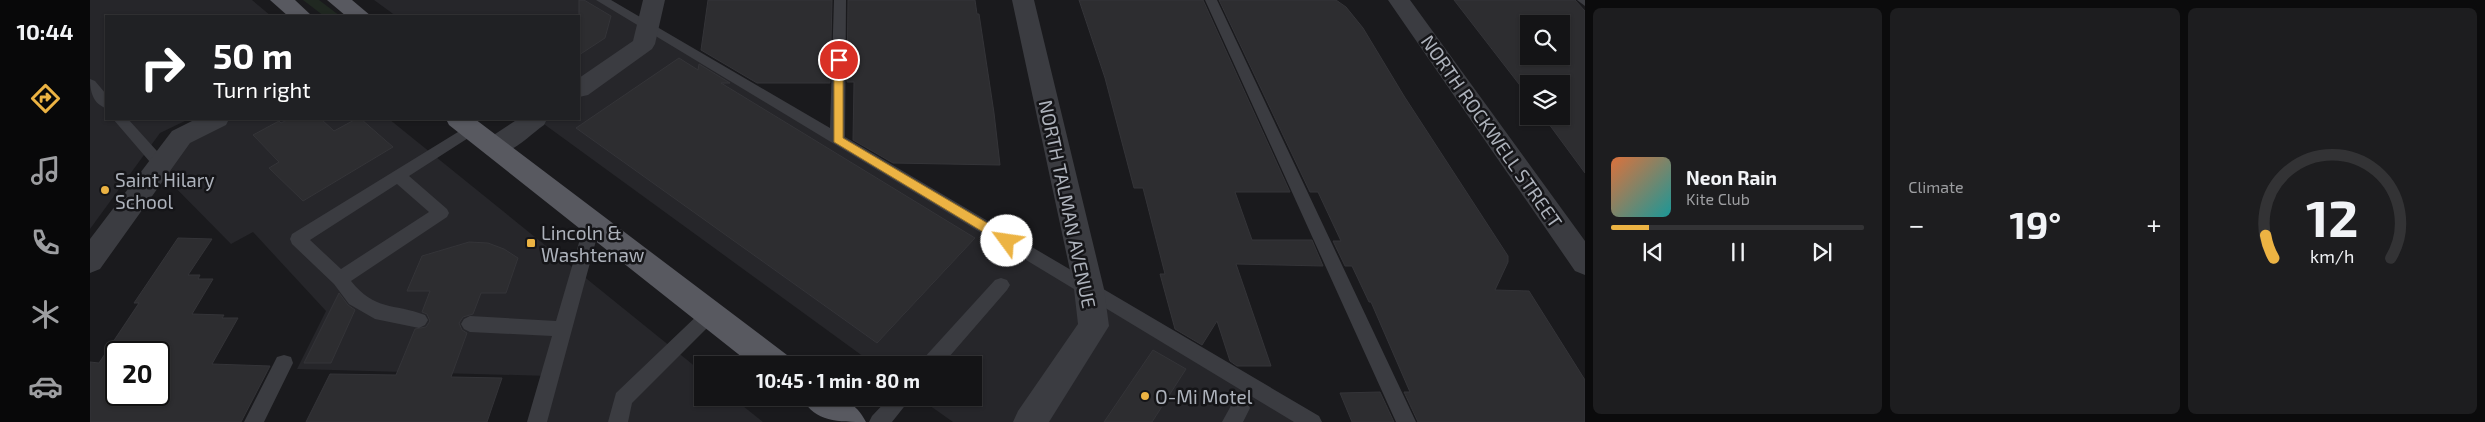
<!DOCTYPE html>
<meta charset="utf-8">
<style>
body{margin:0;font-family:"Exo 2",sans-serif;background:#1d1d1f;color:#f1f3f6;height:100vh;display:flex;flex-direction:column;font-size:19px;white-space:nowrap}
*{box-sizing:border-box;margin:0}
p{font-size:16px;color:#9d9ea1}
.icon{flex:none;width:28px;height:28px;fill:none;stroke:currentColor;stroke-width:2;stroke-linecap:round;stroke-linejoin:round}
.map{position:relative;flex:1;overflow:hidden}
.drawer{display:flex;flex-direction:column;gap:8px;padding:8px;background:#0b0b0c;width:900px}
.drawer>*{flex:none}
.top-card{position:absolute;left:15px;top:15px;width:475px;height:105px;border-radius:0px;box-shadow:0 1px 4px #0004,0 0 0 1px #333335;background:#202124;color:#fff;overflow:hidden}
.controls{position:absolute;left:1430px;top:15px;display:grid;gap:10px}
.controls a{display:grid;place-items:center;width:50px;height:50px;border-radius:0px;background:#141416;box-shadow:0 1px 4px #0004,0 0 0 1px #333335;font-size:25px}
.speed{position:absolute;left:15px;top:341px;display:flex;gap:10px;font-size:25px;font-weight:700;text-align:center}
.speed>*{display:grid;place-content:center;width:65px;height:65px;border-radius:50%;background:#141416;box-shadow:0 1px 4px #0004,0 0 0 1px #333335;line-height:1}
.speed .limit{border:2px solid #111;border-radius:8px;background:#fff;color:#111}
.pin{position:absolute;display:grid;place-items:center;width:42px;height:42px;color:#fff;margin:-21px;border:2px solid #fff;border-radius:50%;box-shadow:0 1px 5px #0007}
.me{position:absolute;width:55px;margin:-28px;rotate:301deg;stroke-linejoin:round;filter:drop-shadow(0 0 4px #0008)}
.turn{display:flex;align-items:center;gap:18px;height:105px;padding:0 25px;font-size:22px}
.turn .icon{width:65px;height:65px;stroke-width:2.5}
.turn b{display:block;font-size:35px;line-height:42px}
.big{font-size:38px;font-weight:700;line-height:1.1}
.drawer .card{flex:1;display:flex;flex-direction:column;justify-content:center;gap:8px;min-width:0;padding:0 18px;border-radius:8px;background:#1d1d1f}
.drawer .dial{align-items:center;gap:0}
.dial svg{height:130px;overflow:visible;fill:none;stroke:#333335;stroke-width:7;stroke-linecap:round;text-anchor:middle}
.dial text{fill:#f1f3f6;stroke:none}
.song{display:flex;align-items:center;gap:15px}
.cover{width:60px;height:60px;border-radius:8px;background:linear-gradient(135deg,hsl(20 70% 55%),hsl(180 70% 35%))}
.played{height:5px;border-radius:2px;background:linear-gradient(90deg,#ecb343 15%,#333335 15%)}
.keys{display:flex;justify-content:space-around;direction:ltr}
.heat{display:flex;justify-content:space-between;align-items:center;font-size:28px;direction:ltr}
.drawer .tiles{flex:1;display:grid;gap:8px;grid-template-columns:repeat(3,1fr)}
.trip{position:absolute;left:604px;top:356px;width:288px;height:50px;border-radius:0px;background:#141416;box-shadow:0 1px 4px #0004,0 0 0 1px #333335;font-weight:700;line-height:50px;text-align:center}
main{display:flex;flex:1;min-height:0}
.dock{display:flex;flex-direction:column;width:90px;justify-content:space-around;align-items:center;background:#080809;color:#9d9ea1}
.dock .icon{width:35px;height:35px}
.dock .selected{color:#ecb343}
.dock b{font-size:22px;color:#f1f3f6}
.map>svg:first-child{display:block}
.built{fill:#26262a}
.green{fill:#202821}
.building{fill:#2d2d30;stroke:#343438;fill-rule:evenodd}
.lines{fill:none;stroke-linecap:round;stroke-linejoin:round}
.lane{fill:#3b3c41;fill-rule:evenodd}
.street{fill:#3b3c41;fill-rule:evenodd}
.primary{fill:#585960;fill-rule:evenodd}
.route{fill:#ecb343;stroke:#99742c}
.poi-dot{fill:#ecb343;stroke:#151518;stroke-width:2}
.labels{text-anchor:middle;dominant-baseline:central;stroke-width:5;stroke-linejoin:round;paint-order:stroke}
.street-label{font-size:19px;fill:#adb2bb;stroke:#151518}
.poi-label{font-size:19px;fill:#adb2bb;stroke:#151518;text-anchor:start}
</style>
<main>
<nav class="dock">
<b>10:44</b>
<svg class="icon selected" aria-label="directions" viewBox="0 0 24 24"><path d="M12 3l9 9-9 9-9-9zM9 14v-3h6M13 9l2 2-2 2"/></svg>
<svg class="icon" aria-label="music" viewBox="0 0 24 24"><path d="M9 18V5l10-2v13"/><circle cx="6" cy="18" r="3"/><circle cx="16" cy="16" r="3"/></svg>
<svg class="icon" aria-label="phone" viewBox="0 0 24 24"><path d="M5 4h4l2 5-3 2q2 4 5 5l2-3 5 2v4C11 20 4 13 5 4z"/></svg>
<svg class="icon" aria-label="climate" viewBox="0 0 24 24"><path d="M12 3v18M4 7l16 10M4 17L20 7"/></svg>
<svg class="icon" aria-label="car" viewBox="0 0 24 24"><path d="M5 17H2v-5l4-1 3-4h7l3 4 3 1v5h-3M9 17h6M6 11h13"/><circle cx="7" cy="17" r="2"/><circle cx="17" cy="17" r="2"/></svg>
</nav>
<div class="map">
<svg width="1495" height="422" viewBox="0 0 1495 422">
<rect width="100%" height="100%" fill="#1a1a1d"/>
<path class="built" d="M0,0H162L181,16H16V119H99L70,133L0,229Z
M284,0H513L1222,422H863L829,398H882V365H785L447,119H489V16H306Z
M126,119H299L612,372V398H643L673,422H447L459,376L207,369L236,311L163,232L141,244L68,170L91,138Z"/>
<path class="green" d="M213,0H229L250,16H234Z"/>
<path class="building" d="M489,0H494L521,16L515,38L489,55Z
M618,0H742L740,83H667L611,50Z
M758,0H885L887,14H889L904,113L910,165L803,163L763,140L764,82H757Z
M989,0H1113L1200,192H1145L1162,240H1222L1233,266L1146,264L1181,366H1147L1140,361L1127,321L1112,345L1085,329L1070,274H1075L1053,188H1044L1015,78Z
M1129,0H1246L1256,7L1273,28L1314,96L1418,256V262L1405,290L1439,291L1495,380V422H1328L1314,392H1320L1281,302H1279L1262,266H1255L1243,241H1251L1228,192H1220Z
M1364,0H1485L1495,11V173L1453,116H1471V84H1439V97ZM1439,24H1471V56H1439Z
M589,58L608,70L609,64L640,83H631L885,238L787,343L486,128Z
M199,119H231L244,131L266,119H271L303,147L213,201L179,168L189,162L163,135L189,121L191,123Z
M88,238L122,239L98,275H110L108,279H123L102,314L134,315L132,318H148L122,364L180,366L151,422H0V362L9,363L49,303H44ZM26,352H69V395H26Z
M379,242L398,243L414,249L428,258L416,293H391L383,314L373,317L369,323L372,330L377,333L361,377L412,378L397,422H216L240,374L306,375L325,329L336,327L340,321L337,314L332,312L340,291H317L332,256Z
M249,293L258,305L265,310L241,363H214Z
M1063,350L1096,369L1062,422H1014Z
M1290,392L1304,422H1262L1250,393Z"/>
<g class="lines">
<path class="lane" d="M506,0H521L740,128L744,0H756L755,137L1229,416L1232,422H1204Z
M1115,0H1127L1326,422H1306Z
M1487,0H1495V6Z
M0,79L5,81L16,94V108C3,104 0,91 0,79Z
M23,119H38L76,161L79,165L76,169H66Z
M381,124L386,125L388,129L386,133L319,176L357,209L359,213L357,217L261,281C285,311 303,303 335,315L338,320L335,325L329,328L285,319L259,304L244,284L202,244L200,239L202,234ZM307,184L339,212L251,269L220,240Z
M503,216L509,217L511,222L457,422H437L462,336L380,332L374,329L371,324L374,319L380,316L466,321L495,222L497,217Z
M911,278L917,280L920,285L917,290L852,365H831L833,359L905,280Z
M620,306L626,309L629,314L626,319L542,403L538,422H518L526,393L614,309Z
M194,355L201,357L203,363L174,422H154L187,357Z
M799,398H821L802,422H779L782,416Z
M1150,399L1157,402L1160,408L1153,422H1132L1143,402Z"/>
<path class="street" d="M553,0H575L565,44L562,49L498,95L489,97V78L543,41Z
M922,0H944L1014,289L1019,326L959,422H923L928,411L988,324L984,289Z
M1298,0H1320L1495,241V275L1485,271Z
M106,119H139L136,125L100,143L10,269L0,273V239L82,131Z
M428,119H457L454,125C437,137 417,160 396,154L392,147L396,140Z"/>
<path class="primary" d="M180,0H205L222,16H198Z
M237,0H262L281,16H256Z
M356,119H385L697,355L702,365H662L359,125Z
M712,398C738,394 763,395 776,422C748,422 725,422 712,398Z"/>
</g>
<path class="route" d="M749,57L753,60V138L921,237V244H913L744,142V60Z"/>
<g class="poi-dot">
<circle cx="15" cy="190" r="5"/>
<rect x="436" y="238" width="10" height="10" rx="2.5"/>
<circle cx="1055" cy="396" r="5"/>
</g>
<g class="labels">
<g class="street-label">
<text transform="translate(1402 131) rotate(55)">NORTH ROCKWELL STREET</text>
<text transform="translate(978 204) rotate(78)">NORTH TALMAN AVENUE</text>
</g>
<g class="poi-label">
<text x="25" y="179">Saint Hilary<tspan x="25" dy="22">School</tspan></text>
<text x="451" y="232">Lincoln &amp;<tspan x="451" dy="22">Washtenaw</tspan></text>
<text x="1065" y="396">O-Mi Motel</text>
</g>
</g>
</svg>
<div class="controls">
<a><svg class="icon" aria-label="search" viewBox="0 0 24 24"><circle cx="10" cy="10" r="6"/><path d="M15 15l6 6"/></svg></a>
<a><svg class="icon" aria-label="layers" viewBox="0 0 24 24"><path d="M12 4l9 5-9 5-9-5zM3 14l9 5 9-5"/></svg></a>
</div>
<div class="speed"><div class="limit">20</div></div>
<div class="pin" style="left:749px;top:60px;background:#d93025"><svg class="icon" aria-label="arrive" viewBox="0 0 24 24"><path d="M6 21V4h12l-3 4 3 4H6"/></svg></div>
<svg class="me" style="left:917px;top:241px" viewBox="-20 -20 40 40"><circle r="19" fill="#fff"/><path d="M0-13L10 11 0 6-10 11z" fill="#ecb343"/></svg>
<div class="trip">10:45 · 1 min · 80 m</div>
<div class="top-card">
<div class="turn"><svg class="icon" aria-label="right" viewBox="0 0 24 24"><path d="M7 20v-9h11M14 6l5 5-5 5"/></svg><div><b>50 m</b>Turn right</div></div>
</div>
</div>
<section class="drawer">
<div class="tiles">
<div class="card">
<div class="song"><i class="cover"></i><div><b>Neon Rain</b><p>Kite Club</p></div></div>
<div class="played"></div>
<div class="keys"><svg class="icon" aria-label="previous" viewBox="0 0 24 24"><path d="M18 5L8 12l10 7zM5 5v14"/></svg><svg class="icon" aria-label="pause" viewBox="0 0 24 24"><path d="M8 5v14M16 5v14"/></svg><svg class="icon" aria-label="next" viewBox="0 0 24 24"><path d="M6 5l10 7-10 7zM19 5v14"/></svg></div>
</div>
<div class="card"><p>Climate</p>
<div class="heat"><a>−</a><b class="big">19°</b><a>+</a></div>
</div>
<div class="card dial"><svg viewBox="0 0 100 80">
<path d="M14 69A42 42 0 1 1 86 69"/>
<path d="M14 69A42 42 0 0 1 9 55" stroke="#ecb343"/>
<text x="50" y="56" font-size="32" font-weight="700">12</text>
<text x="50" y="72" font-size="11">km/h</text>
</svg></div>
</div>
</section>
</main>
